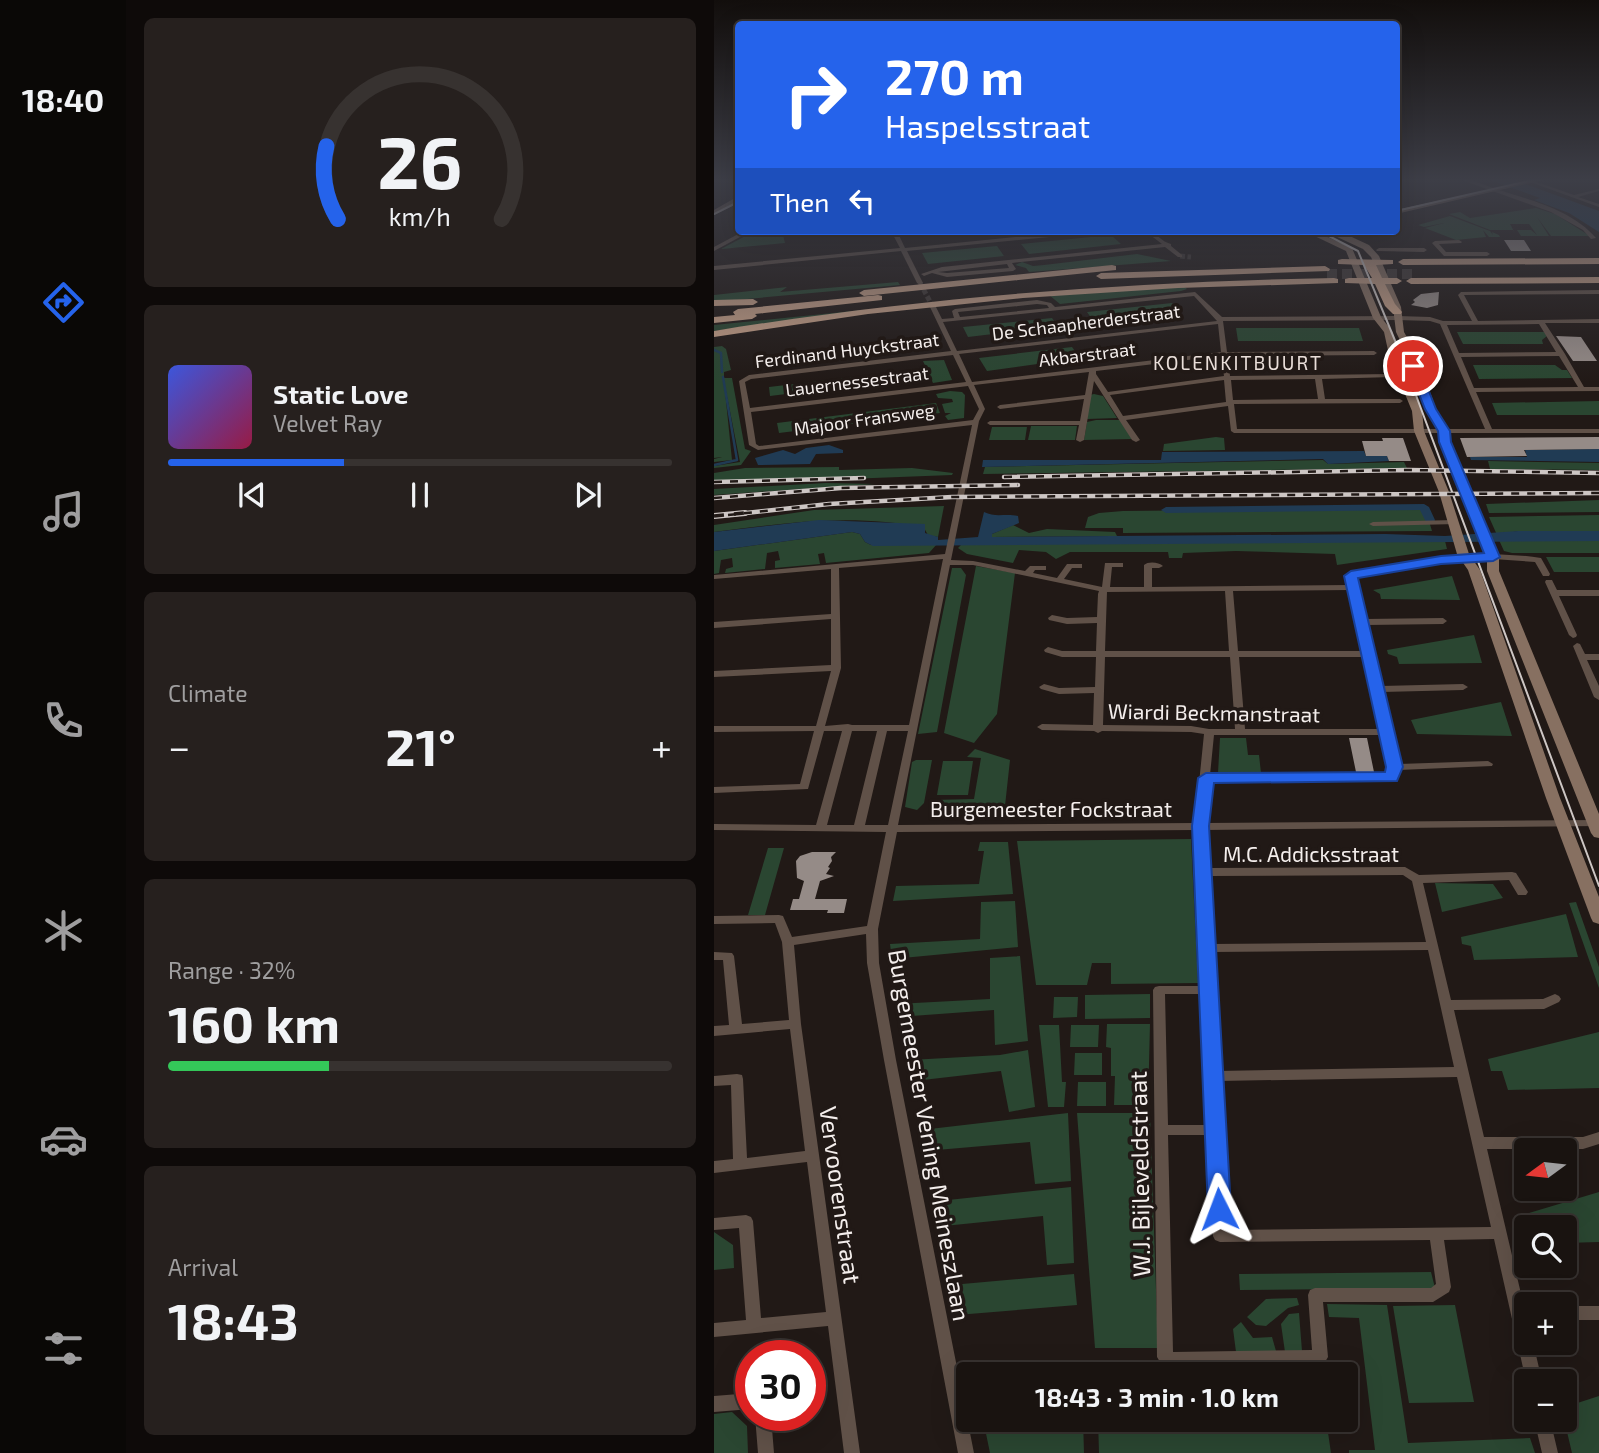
<!DOCTYPE html>
<meta charset="utf-8">
<style>
body{margin:0;font-family:"Exo 2",sans-serif;background:#26201e;color:#f1f3f6;height:100vh;display:flex;flex-direction:column;font-size:26px;white-space:nowrap}
*{box-sizing:border-box;margin:0}
p{font-size:23px;color:#9f9e9f}
.icon{flex:none;width:38px;height:38px;fill:none;stroke:currentColor;stroke-width:2;stroke-linecap:round;stroke-linejoin:round}
.map{position:relative;flex:1;overflow:hidden}
.details{display:flex;flex-direction:column;gap:18px;padding:18px;background:#0e0a09;width:588px}
.details>*{flex:none}
.hud{position:absolute;left:21px;top:21px;width:665px;height:214px;border-radius:7px;box-shadow:0 7px 28px #0002,0 0 0 2px #373230;background:#2563eb;color:#fff;overflow:hidden}
.needle{width:46px;rotate:255deg}
.tools{position:absolute;left:800px;top:1138px;display:grid;gap:14px}
.tools a{display:grid;place-items:center;width:63px;height:63px;border-radius:7px;background:#191310;box-shadow:0 7px 28px #0002,0 0 0 2px #373230;font-size:35px}
.speed{position:absolute;left:21px;top:1340px;display:flex;gap:14px;font-size:35px;font-weight:700;text-align:center}
.speed>*{display:grid;place-content:center;width:91px;height:91px;border-radius:50%;background:#191310;box-shadow:0 7px 28px #0002,0 0 0 2px #373230;line-height:1}
.speed .limit{border:10px solid #d22;background:#fff;color:#111}
.pin{position:absolute;display:grid;place-items:center;width:60px;height:60px;color:#fff;margin:-30px;border:4px solid #fff;border-radius:50%;box-shadow:0 2px 7px #0007}
.me{position:absolute;width:77px;margin:-38px;rotate:357deg;stroke-linejoin:round;filter:drop-shadow(0 0 5px #0008)}
.turn{display:flex;align-items:center;gap:24px;height:147px;padding:0 35px;font-size:32px}
.turn .icon{width:91px;height:91px;stroke-width:2.5}
.turn b{display:block;font-size:49px;line-height:60px}
.then{display:flex;align-items:center;height:66px;padding:0 35px;background:#0003;gap:14px;font-size:26px}
.big{font-size:52px;font-weight:700;line-height:1.1}
.details .widget{flex:1;display:flex;flex-direction:column;justify-content:center;gap:10px;min-width:0;padding:0 24px;border-radius:10px;background:#26201e}
.details .dial{align-items:center;gap:0}
.dial svg{height:182px;overflow:visible;fill:none;stroke:#373230;stroke-width:7;stroke-linecap:round;text-anchor:middle}
.dial text{fill:#f1f3f6;stroke:none}
.song{display:flex;align-items:center;gap:21px}
.cover{width:84px;height:84px;border-radius:10px;background:linear-gradient(135deg,hsl(230 70% 55%),hsl(340 70% 35%))}
.played{height:7px;border-radius:4px;background:linear-gradient(90deg,#2563eb 35%,#373230 35%)}
.keys{display:flex;justify-content:space-around;direction:ltr}
.heat{display:flex;justify-content:space-between;align-items:center;font-size:38px;direction:ltr}
.charge{height:10px;border-radius:5px;background:linear-gradient(90deg,#34c759 32%,#373230 0)}
.trip{position:absolute;left:242px;top:1362px;width:402px;height:70px;border-radius:7px;background:#191310;box-shadow:0 7px 28px #0002,0 0 0 2px #373230;font-weight:700;line-height:70px;text-align:center}
main{display:flex;flex:1;min-height:0}
.tab-bar{display:flex;flex-direction:column;width:126px;justify-content:space-around;align-items:center;background:#0a0806;color:#9f9e9f}
.tab-bar .icon{width:49px;height:49px}
.tab-bar .on{color:#2563eb}
.tab-bar b{font-size:32px;color:#f1f3f6}
.map>svg:first-child{display:block}
.green{fill:#2a4631}
.water{fill:#203b54}
.lines{fill:none;stroke-linecap:round;stroke-linejoin:round}
.stream{stroke:#203b54;stroke-width:2.5}
.canal{fill:#203b54;fill-rule:evenodd}
.building{fill:#958b87}
.street-tunnel{stroke:#413936;stroke-width:5;stroke-dasharray:5 2.5;stroke-linecap:butt}
.highway-tunnel{stroke:#413936;stroke-width:10;stroke-dasharray:10 5;stroke-linecap:butt}
.street{fill:#605148;fill-rule:evenodd}
.secondary{fill:#877061;fill-rule:evenodd}
.highway{fill:#c29d85;fill-rule:evenodd}
.tram{stroke:#cdc6c4;stroke-width:2}
.rail-far1-casing{stroke:#cdc6c4;stroke-width:4.5}
.rail-casing{stroke:#cdc6c4;stroke-width:6}
.rail-far1{stroke:#211916;stroke-width:2.5;stroke-dasharray:8;stroke-linecap:butt}
.rail{stroke:#211916;stroke-width:3.5;stroke-dasharray:10;stroke-linecap:butt}
.route{fill:#2563eb;stroke:#184099;stroke-width:2}
.labels{text-anchor:middle;dominant-baseline:central;stroke-width:7;stroke-linejoin:round;paint-order:stroke}
.far-street-label{font-size:18px;fill:#f4eeec;stroke:#211916}
.far-neighbourhood-label{font-size:19px;letter-spacing:2px;fill:#e9ded9;stroke:#211916}
.street-label{font-size:21px;fill:#f4eeec;stroke:#211916}
.near-street-label{font-size:24px;fill:#f4eeec;stroke:#211916}
</style>
<main>
<nav class="tab-bar">
<b>18:40</b>
<svg class="icon on" aria-label="directions" viewBox="0 0 24 24"><path d="M12 3l9 9-9 9-9-9zM9 14v-3h6M13 9l2 2-2 2"/></svg>
<svg class="icon" aria-label="music" viewBox="0 0 24 24"><path d="M9 18V5l10-2v13"/><circle cx="6" cy="18" r="3"/><circle cx="16" cy="16" r="3"/></svg>
<svg class="icon" aria-label="phone" viewBox="0 0 24 24"><path d="M5 4h4l2 5-3 2q2 4 5 5l2-3 5 2v4C11 20 4 13 5 4z"/></svg>
<svg class="icon" aria-label="climate" viewBox="0 0 24 24"><path d="M12 3v18M4 7l16 10M4 17L20 7"/></svg>
<svg class="icon" aria-label="car" viewBox="0 0 24 24"><path d="M5 17H2v-5l4-1 3-4h7l3 4 3 1v5h-3M9 17h6M6 11h13"/><circle cx="7" cy="17" r="2"/><circle cx="17" cy="17" r="2"/></svg>
<svg class="icon" aria-label="filters" viewBox="0 0 24 24"><path d="M4 7h16M4 17h16"/><circle cx="9" cy="7" r="2"/><circle cx="15" cy="17" r="2"/></svg>
</nav>
<section class="details">
<div class="widget dial"><svg viewBox="0 0 100 80">
<path d="M14 69A42 42 0 1 1 86 69"/>
<path d="M14 69A42 42 0 0 1 9 37" stroke="#2563eb"/>
<text x="50" y="56" font-size="32" font-weight="700">26</text>
<text x="50" y="72" font-size="11">km/h</text>
</svg></div>
<div class="widget">
<div class="song"><i class="cover"></i><div><b>Static Love</b><p>Velvet Ray</p></div></div>
<div class="played"></div>
<div class="keys"><svg class="icon" aria-label="previous" viewBox="0 0 24 24"><path d="M18 5L8 12l10 7zM5 5v14"/></svg><svg class="icon" aria-label="pause" viewBox="0 0 24 24"><path d="M8 5v14M16 5v14"/></svg><svg class="icon" aria-label="next" viewBox="0 0 24 24"><path d="M6 5l10 7-10 7zM19 5v14"/></svg></div>
</div>
<div class="widget"><p>Climate</p>
<div class="heat"><a>−</a><b class="big">21°</b><a>+</a></div>
</div>
<div class="widget"><p>Range · 32%</p><b class="big">160 km</b><div class="charge"></div></div>
<div class="widget"><p>Arrival</p><b class="big">18:43</b></div>
</section>
<div class="map">
<svg width="885" height="1453" viewBox="0 0 885 1453">
<rect width="100%" height="100%" fill="#211916"/>
<path class="green" d="M822,208L841,214L876,236H837L823,217L835,236H807L803,230H817L823,235L815,224H796L802,235L799,230H776L735,214L746,212L756,218Z
M736,216L776,231L779,235L778,232L785,235L786,237H775L769,230L772,237L742,240L711,228L730,223L710,227L704,225Z
M41,231H68L71,243L7,249Z
M397,235L407,244L315,254L307,244Z
M283,246L290,256L214,264L208,253Z
M423,254L457,261L315,272L312,268L301,265L308,262L319,266L330,265Z
M184,282L186,285L0,302V295L73,287L66,292Z
M470,286L473,289L467,291L346,304L335,295Z
M458,303L466,311L380,322L373,312Z
M158,309L0,331V325Z
M338,318L344,326L254,337L249,327Z
M522,328H645L649,341H524Z
M743,332H830L833,336L828,340L829,344H749Z
M8,346L12,349L17,370L10,372V378H18L31,449L37,451L27,465L0,468V466L26,462L10,381L18,460L0,462V459L8,457L0,458V347Z
M358,347L366,358L273,371L265,358Z
M230,360L238,380L219,383L209,361Z
M759,365H841L848,370H853L858,378L765,379Z
M207,369L205,371L210,377L56,396L55,387Z
M236,391L248,392L251,395L250,418L234,420L231,416L237,413H231L228,404L239,402L238,399L224,398L222,394Z
M380,394L389,396L403,418L373,419L376,395Z
M885,401V415H783L778,403Z
M222,403L226,413L65,433L63,423Z
M382,420H406L418,439L370,440L373,422Z
M317,426H363L361,440H314Z
M278,427H313L311,440H275Z
M502,437L510,438L511,450L449,451L450,444Z
M609,460L614,464L690,462L693,468L269,474L271,467Z
M774,461L885,463V470L776,469Z
M125,467V470L198,468L239,473L238,475L0,484V473L31,468Z
M112,483L161,484L0,495V489Z
M885,500V512L775,513L772,504Z
M230,506L224,537L214,535L210,528C141,513 69,523 0,532V525L100,510Z
M711,508L718,531L409,533V528H371L374,517L385,513L409,511Z
M885,515V531H804L783,535L775,517Z
M299,525L315,533L333,529L401,532L403,536L278,537V534Z
M138,532L146,534L151,542L157,545L223,544L215,553L112,563L110,553L104,554L106,564L61,568V561L66,560L64,551L53,553L51,569L11,573L12,569L19,567L18,558L7,560L5,573L0,574V551Z
M785,540L885,541V553H798L790,551Z
M731,541L733,549L623,565L621,554L522,551L469,553L468,558H455L454,552H356L342,559L332,552L305,550L299,563L253,554L244,548L248,544Z
M832,557H885V572H840Z
M262,566L301,573L283,714L260,743L230,733Z
M238,568H247L252,575L223,732L204,734Z
M738,576L746,600L667,599L666,594L659,590Z
M760,635L768,663L685,664L683,657L674,654L673,650Z
M787,702L798,736L703,734L697,720Z
M506,738H532L534,755H545L547,773H504Z
M261,749L296,760L290,815H215L217,800L260,799L267,758L253,757Z
M202,760H218L210,803L203,810L191,807L198,762Z
M229,761H259L254,795H223Z
M477,839L484,983L397,984V963H378L373,985H322L303,841Z
M266,842H294L299,894L179,901L182,886L265,884L270,851H264Z
M54,848H70L51,915H34Z
M721,883L779,884L789,898L728,912Z
M301,901L304,947L178,959L176,944L266,939L267,902Z
M862,902L885,967V988L855,903Z
M852,914L864,957L760,960L757,946L748,944L747,937Z
M306,956L314,1041L281,1045L280,1010L184,1017L182,1004L276,999V958Z
M436,994V1018L371,1019V995Z
M340,997H364L363,1017L339,1018Z
M393,1024H436L434,1105H400L401,1076H397V1048L392,1047Z
M325,1025H345L348,1082H352L350,1107H334Z
M357,1025H385L384,1047H356Z
M885,1032V1088L794,1090L788,1071H777L774,1059Z
M314,1050L321,1107L295,1112L287,1071L200,1081L196,1060L286,1055Z
M361,1053H388V1075H360Z
M364,1082H392V1106H363Z
M354,1113L357,1181L321,1184L316,1142L211,1151L207,1130Z
M363,1113H436L444,1348H381Z
M357,1187L360,1263L333,1265L329,1216L230,1226L225,1201Z
M885,1192V1242L851,1243L850,1227L817,1224L815,1213Z
M0,1232L19,1245L20,1268L0,1270Z
M717,1272L721,1288L526,1290L525,1274Z
M360,1274L363,1305L243,1315L237,1285Z
M583,1298L585,1305L574,1308L552,1326L542,1325L533,1317L552,1299Z
M613,1304L673,1305L694,1443L816,1438L821,1453H635V1450H661L645,1318L615,1317Z
M741,1305L760,1402L695,1403L679,1306Z
M585,1313L588,1351L571,1352L567,1324L575,1314Z
M527,1322L539,1338L558,1337L562,1351L522,1352L519,1329Z
M368,1364V1374H260Z
M382,1364L440,1366V1374H382Z
M885,1396V1453H858L850,1419L851,1407Z
M18,1412L33,1426L34,1453H0V1414Z
M269,1419H369L370,1453H276Z
M384,1419H612L617,1453H385Z"/>
<path class="water" d="M773,179H798L885,211V232L855,213L820,200L826,198Z
M115,445L129,450V453L102,454L96,464L44,465L41,458L69,450L81,454L92,448Z
M885,449V462L757,460L756,457H813L811,450Z
M650,451L652,456H673L675,461L614,464L609,459L268,467L269,460H447L448,452Z
M270,512C282,518 291,513 304,516L305,523L278,534V537L671,534L731,536L804,531H885V541L159,546L151,542L146,534L138,532L0,551V532L105,520L211,524V533L224,537V540L264,537Z"/>
<g class="lines">
<path class="stream" d="M0,350L7,353L8,372
M0,465L23,460L9,377"/>
<path class="canal" d="M710,504L715,507L721,520L720,522H712L706,510L452,513L447,510L452,507Z"/>
</g>
<path class="building" d="M790,240H810L817,251H797Z
M725,292L724,305L713,308L697,305L701,302L699,300L707,294Z
M842,336L867,337L883,361H859Z
M885,437V449L810,450L813,456L753,457L746,438Z
M668,438H689L697,461H675L673,456H652L648,441H669Z
M635,738H653L660,772H642Z
M98,852H122L117,857L118,861L114,867L116,868L112,874L120,876L106,881L101,899H133L130,913H113L114,910H76L79,899H85L90,881L83,878L82,861L86,856Z"/>
<g class="lines">
<path class="street-tunnel" d="M466,256L477,257
M206,283L219,307"/>
<path class="highway-tunnel" d="M613,274H701"/>
<path class="street" d="M682,179H696L682,182Z
M745,179C757,179 771,185 782,189C816,200 858,210 882,238L877,239L869,230L837,212Z
M808,179H814L860,195L885,189V191L864,197L885,204V207Z
M30,231H37L0,251V247Z
M177,231H183L191,248L360,231H379L376,233L193,251L209,283L206,285L203,283L187,251L0,270V266L186,248Z
M431,231C442,231 447,242 457,244V246L468,255V257H464L451,247L298,263L302,269L299,271L233,277L218,273L210,276L207,274L228,267L448,244ZM293,264L295,268L233,273L224,272Z
M745,240L748,242L747,243L725,244L732,252H773L776,254L773,256H730L718,243L721,241Z
M665,248H710L713,250L710,252L663,251L662,250Z
M885,290V294L750,295L764,321L885,319V323H831L851,354L870,387H885V391L762,392L778,429H885V433H520L517,431L514,406L412,420L426,440L422,442L418,440L380,381L370,440L366,442L362,440L365,425H276L273,423L276,421H366L370,399L286,409L283,407L286,405L371,395L375,372L260,385L271,409L265,421L237,560L259,561L311,571L316,566H332V570H321L319,573L343,578L353,564H368V568H358L350,579L388,587L391,563H409V567H398L396,587H430V565C434,561 445,562 449,566L445,568H438V587L635,585L633,576L634,574C696,561 763,548 827,558L836,574L835,576H829L821,562L779,559L727,562L642,578L651,619L729,618L733,621L729,624L653,625L667,686L749,684L754,687L749,690L668,692L685,764L774,761L779,764L778,766L685,770L681,780L677,781H495L492,823L884,820L885,826L491,830L494,868L691,867L705,875L798,872L802,873L814,892L812,895H804L795,880L709,883L737,1000L829,999L841,994L845,996L847,999L845,1002L830,1009L740,1010L770,1137H869L885,1132V1144L869,1149H773L812,1315V1342H819L828,1381H812L780,1239L730,1240L737,1287L735,1292L719,1302H609L614,1357L611,1362L606,1364L460,1367L446,1362L443,1357L439,990L441,987L445,986H488L481,830L183,832L164,929L165,963L182,1060L260,1453H244L170,1060L153,963L152,934L80,945L87,1024L146,1453H130L114,1326L0,1337V1323L32,1320L25,1228L0,1230V1218L32,1215L37,1217L39,1221L47,1318L112,1312L93,1162L0,1173V1161L19,1159L17,1085L0,1086V1076L23,1074L28,1075L29,1079L33,1158L91,1151L76,1029L0,1036V1026L15,1025L9,960H0V952L18,953L20,956L28,1024L75,1020L68,942L61,923L0,924V916L65,915L69,916L78,937L153,926L172,832L0,830V824L102,825L128,731H110L94,789L0,793V787L86,784L100,731L0,732V726H102L117,671L0,677V671L117,665V619L0,628V622L117,614V569L0,579V575L231,554L258,425L44,450L35,445L25,381L35,375L237,351L216,307L219,305L222,307L228,319L240,318L238,311L241,309L323,300L337,303L341,307L481,292L508,317L684,316L716,317L729,321H758L744,295L747,292ZM480,296L503,321L243,351L229,322ZM323,304L333,305L335,308L246,317L244,312ZM684,320L716,321L726,324L771,429H523L520,404L686,403L689,401L686,399H611L608,379L679,377V375L677,374L516,376L514,356L660,355L663,353L660,351L513,352L509,321ZM504,324L507,352L258,382L245,354ZM825,324L842,352L745,353L733,325ZM239,355L252,382L36,408L31,382L37,379ZM507,356L510,376L394,392L382,374V371ZM845,356L864,387L760,388L747,357ZM601,379L604,399L519,400L517,380ZM510,380L512,402L409,416L396,395ZM254,386L265,409L259,420L45,446L42,444L37,412ZM229,559L195,725H138L134,724L111,726L127,668L125,568ZM236,565H259L385,591L384,594L383,617L353,618L338,615L334,618L335,620L353,624L383,623L382,651H348L334,647L330,650L331,652L348,657H382L381,687L345,688L330,684L325,687L327,689L345,694L380,693L379,725L328,724L323,727L328,730L380,731L384,733L388,731L477,732L490,734L481,823L184,825ZM636,590L650,651H524L519,591ZM511,591L515,651H391L393,592ZM391,657H516L521,729H495L477,726L389,725ZM525,657H651L667,729H531ZM138,731H163L140,825H113ZM173,731H194L174,825H151ZM500,735H669L676,767L673,775H496ZM689,875L698,881L712,942L498,944L494,876ZM714,950L740,1067L504,1071L498,952ZM451,994H488L494,1125H454ZM743,1077L777,1227L513,1230L505,1081ZM454,1135H494L499,1236L501,1240L506,1242L716,1240L722,1284L717,1288H601L596,1290L594,1295L598,1350L459,1352Z
M740,520H743V524L659,526L655,524L659,522Z
M832,580H838L843,590H885V596H845L863,635L862,637L859,638L855,635L831,582Z
M863,643L866,644L871,654H885V660H873L885,686V700L880,697L859,646Z
M850,1306H885V1320H850Z
M37,1393V1409L0,1412V1396Z
M41,1416H57L60,1453H44Z
M820,1419H836L844,1453H828Z"/>
<path class="secondary" d="M823,179H834L682,214V210Z
M21,198H24V203L0,215V210Z
M590,231H600L638,248L667,317L678,331L685,355L708,411L710,431L735,492L755,554L766,570L846,798L885,897V924L879,922L877,918L832,798L754,570L743,554L725,492L700,431L698,411L675,355L670,332L659,318L632,251Z
M621,232H627L655,245L665,256L687,307L690,332L703,355L722,409L735,431L736,442L785,557V571L885,814V838L880,837L877,833L773,571V557L726,442L725,431L712,409L693,355L682,332L679,307L657,257L649,249L621,236Z"/>
<path class="highway" d="M885,258V264L689,265L684,262L689,259Z
M628,259L679,260V264L662,265L668,278H683L688,281L683,284H671L681,304L688,312L687,314H679L671,306L661,284L631,283V279L635,278H658L650,265L624,264V260Z
M398,265L402,266V270L150,296L145,293L150,290Z
M611,266L616,269L615,271L387,279L382,276L387,273Z
M885,277V283L697,284L692,281L697,278Z
M620,278L624,279V283L464,288L309,298L154,314L0,337V331C206,297 412,282 620,278Z
M164,295L168,296V300L41,314L43,316L38,319L0,323V317L21,315L19,312L24,309Z
M0,300L39,299L44,302L39,305L0,306Z"/>
<path class="tram" d="M682,211L823,179
M0,214L24,202
M605,231L644,251L687,355L885,886"/>
<g class="rail-far1-casing">
<path id="rail-far1" d="M290,477L694,470L885,473
M0,482L150,478
M0,498L127,488L304,485
M14,515L115,504L238,497L885,493"/>
</g>
<g class="rail-casing">
<path id="rail" d="M0,516L31,513"/>
</g>
<use href="#rail-far1" class="rail-far1"/>
<use href="#rail" class="rail"/>
</g>
<linearGradient id="sky" x2="0" y2="1"><stop stop-color="#120e0c"/><stop offset="0.47" stop-color="#3d3e47"/><stop offset="1" stop-color="#3d3e47" stop-opacity="0"/></linearGradient>
<rect width="885" height="382" fill="url(#sky)"/>
<path class="route" d="M696,364L705,366L722,409L736,431L737,442L786,557L779,561L727,564L644,578L689,767L683,781L500,783L495,826L517,1209L513,1217L505,1219L497,1217L494,1209L478,826L484,778L492,773L671,772L672,767L630,576L637,571L727,556L770,553L725,442L724,431L711,409L694,366Z"/>
<g class="labels">
<g class="far-street-label">
<text transform="translate(372 322) rotate(-7)">De Schaapherderstraat</text>
<text transform="translate(133 350) rotate(-7)">Ferdinand Huyckstraat</text>
<text transform="translate(373 354) rotate(-7)">Akbarstraat</text>
<text transform="translate(143 381) rotate(-7)">Lauernessestraat</text>
<text transform="translate(150 419) rotate(-8)">Majoor Fransweg</text>
</g>
<g class="far-neighbourhood-label">
<text x="524" y="362">KOLENKITBUURT</text>
</g>
<g class="street-label">
<text transform="translate(500 712) rotate(1)">Wiardi Beckmanstraat</text>
<text x="337" y="808">Burgemeester Fockstraat</text>
<text x="597" y="853">M.C. Addicksstraat</text>
</g>
<g class="near-street-label">
<text transform="translate(216 1135) rotate(80)">Burgemeester Vening Meineszlaan</text>
<text transform="translate(425 1174) rotate(-91)">W.J. Bijleveldstraat</text>
<text transform="translate(127 1195) rotate(82)">Vervoorenstraat</text>
</g>
</g>
</svg>
<div class="tools">
<a><svg class="needle" viewBox="-14 -14 28 28"><path d="M0-13l5 13h-10z" fill="#e53935"/><path d="M0 13l5-13h-10z" fill="#9f9e9f"/></svg></a>
<a><svg class="icon" aria-label="search" viewBox="0 0 24 24"><circle cx="10" cy="10" r="6"/><path d="M15 15l6 6"/></svg></a>
<a>+</a>
<a>−</a>
</div>
<div class="speed"><div class="limit">30</div></div>
<div class="pin" style="left:699px;top:366px;background:#d93025"><svg class="icon" aria-label="arrive" viewBox="0 0 24 24"><path d="M6 21V4h12l-3 4 3 4H6"/></svg></div>
<svg class="me" style="left:505px;top:1209px" viewBox="-20 -20 40 40"><path d="M0-17L14 15 0 8-14 15z" fill="#2563eb" stroke="#fff" stroke-width="4"/></svg>
<div class="trip">18:43 · 3 min · 1.0 km</div>
<div class="hud">
<div class="turn"><svg class="icon" aria-label="right" viewBox="0 0 24 24"><path d="M7 20v-9h11M14 6l5 5-5 5"/></svg><div><b>270 m</b>Haspelsstraat</div></div>
<div class="then">Then<svg class="icon" aria-label="left" viewBox="0 0 24 24"><path d="M17 20v-9H6M10 6l-5 5 5 5"/></svg></div>
</div>
</div>
</main>
